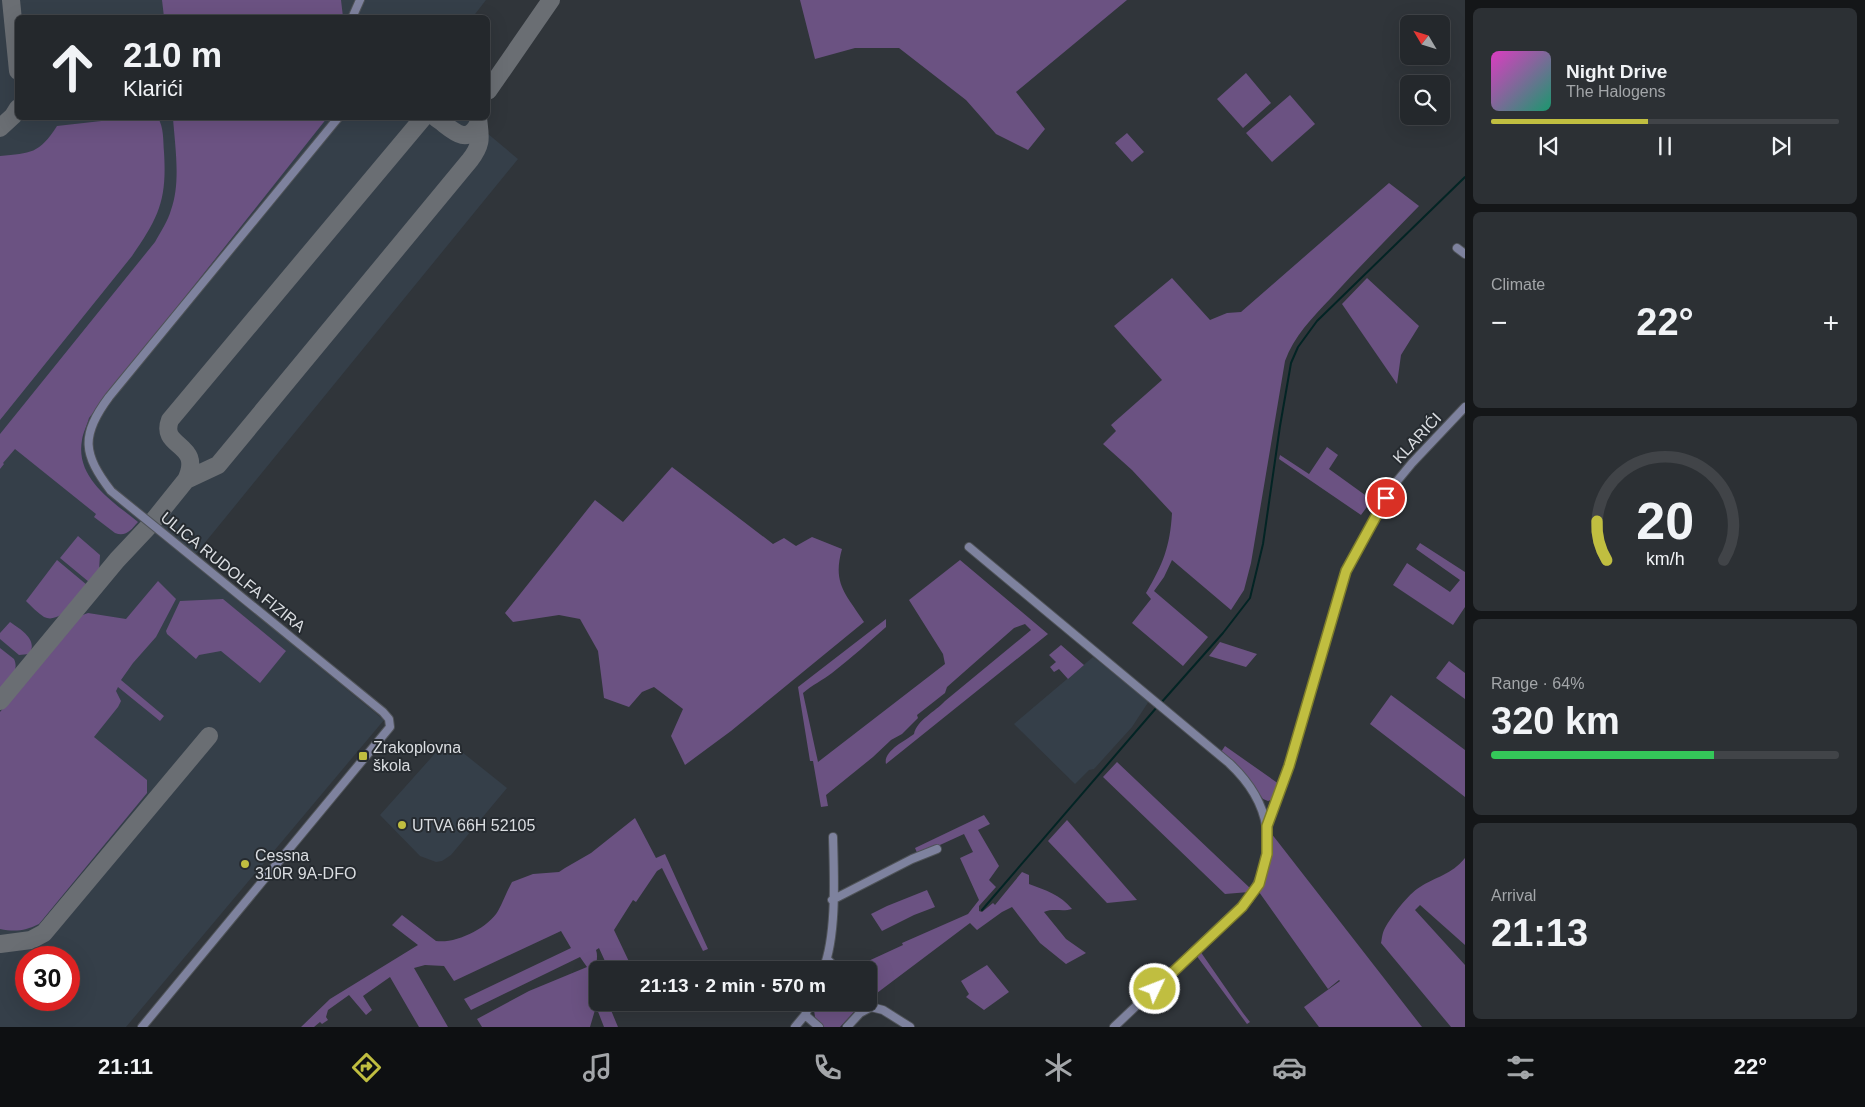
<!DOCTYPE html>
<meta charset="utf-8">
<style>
body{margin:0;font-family:Helvetica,sans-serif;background:#2c3034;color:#f1f3f6;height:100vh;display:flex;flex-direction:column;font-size:19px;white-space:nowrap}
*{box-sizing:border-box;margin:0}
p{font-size:16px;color:#a3a6a9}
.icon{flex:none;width:28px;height:28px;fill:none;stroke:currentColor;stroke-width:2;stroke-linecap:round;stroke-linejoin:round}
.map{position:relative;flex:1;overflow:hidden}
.side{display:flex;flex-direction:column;gap:8px;padding:8px;background:#141618;width:400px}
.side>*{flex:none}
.banner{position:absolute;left:15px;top:15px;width:475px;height:105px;border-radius:8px;box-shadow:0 5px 20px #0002,0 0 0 1px #414448;background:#24282c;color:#f1f3f6;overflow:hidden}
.needle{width:32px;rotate:308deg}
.fabs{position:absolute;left:1400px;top:15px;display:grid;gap:10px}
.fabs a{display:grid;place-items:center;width:50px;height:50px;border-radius:8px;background:#24282c;box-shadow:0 5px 20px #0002,0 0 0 1px #414448;font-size:25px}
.speed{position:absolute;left:15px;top:946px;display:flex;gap:10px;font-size:25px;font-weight:700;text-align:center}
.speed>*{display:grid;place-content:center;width:65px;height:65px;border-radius:50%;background:#24282c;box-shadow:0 5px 20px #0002,0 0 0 1px #414448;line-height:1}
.speed .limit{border:8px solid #d22;background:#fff;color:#111}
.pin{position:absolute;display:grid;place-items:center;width:42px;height:42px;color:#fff;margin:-21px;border:2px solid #fff;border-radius:50%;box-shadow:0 1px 5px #0007}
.me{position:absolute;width:55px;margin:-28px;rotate:47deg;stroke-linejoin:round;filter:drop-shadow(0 0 4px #0008)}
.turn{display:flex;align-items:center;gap:18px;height:105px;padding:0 25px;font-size:22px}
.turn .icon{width:65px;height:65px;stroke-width:2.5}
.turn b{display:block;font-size:35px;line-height:42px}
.big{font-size:38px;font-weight:600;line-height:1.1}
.side .widget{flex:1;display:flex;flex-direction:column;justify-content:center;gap:8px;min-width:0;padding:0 18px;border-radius:8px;background:#2c3034}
.side .dial{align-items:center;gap:0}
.dial svg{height:130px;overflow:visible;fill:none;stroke:#414448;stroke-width:7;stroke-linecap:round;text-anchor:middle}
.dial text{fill:#f1f3f6;stroke:none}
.song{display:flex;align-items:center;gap:15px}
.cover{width:60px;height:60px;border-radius:8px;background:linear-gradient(135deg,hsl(310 70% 55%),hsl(160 70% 35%))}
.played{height:5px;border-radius:2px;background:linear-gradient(90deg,#c0be40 45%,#414448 45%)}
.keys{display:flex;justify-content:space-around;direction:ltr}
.heat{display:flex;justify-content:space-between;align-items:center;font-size:28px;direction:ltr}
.charge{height:8px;border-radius:4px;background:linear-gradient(90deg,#34c759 64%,#414448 0)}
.trip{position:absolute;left:589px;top:961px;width:288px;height:50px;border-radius:8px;background:#24282c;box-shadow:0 5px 20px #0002,0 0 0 1px #414448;font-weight:600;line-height:50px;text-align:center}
.menu{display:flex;height:80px;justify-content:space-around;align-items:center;background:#0e1012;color:#a3a6a9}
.menu .icon{width:35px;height:35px}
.menu .current{color:#c0be40}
.menu b{font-size:22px;color:#f1f3f6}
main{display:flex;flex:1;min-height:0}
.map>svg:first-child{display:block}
.built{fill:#353f49;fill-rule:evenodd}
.green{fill:#6b5282}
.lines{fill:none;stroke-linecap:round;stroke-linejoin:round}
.stream{stroke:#032424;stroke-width:2}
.taxiway{stroke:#6a6e73;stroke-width:18}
.minor-casing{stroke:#4f5358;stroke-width:10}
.minor{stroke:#7e829e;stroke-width:8}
.route-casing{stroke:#7d7c2a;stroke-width:12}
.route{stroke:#c0be40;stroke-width:9}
.poi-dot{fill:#c0be40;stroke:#262b30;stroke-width:2}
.labels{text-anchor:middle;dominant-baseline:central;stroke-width:4;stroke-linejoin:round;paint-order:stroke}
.street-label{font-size:16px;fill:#dadde1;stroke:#262b30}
.poi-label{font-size:16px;fill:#dadde1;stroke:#262b30;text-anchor:start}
</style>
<main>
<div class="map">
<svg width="1465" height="1027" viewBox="0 0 1465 1027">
<rect width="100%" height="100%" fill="#30353a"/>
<path class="built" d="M0,0H486L472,18H18V118H469L518,159L190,561L384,720L126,1027H0ZM26,958H69V1000H26Z
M1093,657L1149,701L1132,727L1094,769L1089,770L1075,784L1014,724Z
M447,740L507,788L451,855L442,861L436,862L420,856L380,815Z"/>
<path class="green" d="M162,0H341L343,17H164Z
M800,0H1127L1016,92L1045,129L1028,150L996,134L966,100L899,48H855L815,59Z
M1246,73L1271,103L1243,128L1217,99Z
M1290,95L1315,124L1272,162L1246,133Z
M128,118H158C164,128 163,140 164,152C167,200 159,217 132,256L0,420V156C31,153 39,154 57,126Z
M173,118H327L89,418C87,425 83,433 82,440C75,478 112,501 138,522C131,530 126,537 115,533L94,517L96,514L15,449L3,463L4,464L0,469V434L155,242C161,231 168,221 171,210C181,183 175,146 173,118Z
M1127,133L1144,152L1132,162L1115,143Z
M1389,183L1419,206C1389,237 1359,267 1330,299C1312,318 1294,336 1285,361L1251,563L1244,590L1231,610L1172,560L1164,577L1154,591L1208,637L1183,666L1132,623L1151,599L1146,593C1163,564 1170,547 1172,513L1132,470L1103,444L1116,431L1111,425L1162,380L1114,326L1172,278L1210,320L1227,313L1241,312Z
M1367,278L1419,326L1401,355L1397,384L1342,304Z
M1327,447L1338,455L1329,469L1372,500L1361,515L1279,459L1280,455L1309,474Z
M672,467L773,544L784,538L796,546L812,537L842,549C832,584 846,594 864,622L731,731L685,765L671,736L683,709L654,687L642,692L629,707L604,698L598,651L580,619L559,615L513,622L505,613L595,500L623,522Z
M78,536L100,555L99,570L89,582L60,558Z
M1420,543L1465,572V607L1453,625L1393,585L1407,563L1450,592L1460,580L1416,549Z
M57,560L87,585C78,596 61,625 44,617C38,613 31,606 26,601Z
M960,560L1048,634L886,764C883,751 905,741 914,734C917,720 935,712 945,701L1031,630L1025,624L1014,628L947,687L945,693L917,715L918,718L902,734L891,740L873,757L826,795L828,806L821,807L813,761H810L798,687L886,619V627C868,643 851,658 832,673C823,680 812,685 803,693L818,762L945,664L943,654L909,600Z
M158,581L176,599L156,637L133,663L121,680L164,716L160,721L118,687L116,691L121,701L118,707L94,737L147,780V793L39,924C25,931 15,932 0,929V712L80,616L88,613L126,619Z
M223,599L286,651L260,683L221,651L199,655L196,659L167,634L166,631L180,601Z
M10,622C20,629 39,640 29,654L19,655L0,639V633Z
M1220,642L1257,654L1246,667L1209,656Z
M1061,645L1084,665L1068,679L1059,669L1054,672L1050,667L1056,662L1049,655Z
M0,648L14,659C20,672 8,682 0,691Z
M1449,661L1465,673V699L1436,678Z
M1391,695L1465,750V797L1370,724Z
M1225,746L1279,784L1273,799L1268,801L1263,799L1247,777L1221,752Z
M1117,762L1251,889L1249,892L1225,894L1103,777Z
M984,815L990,824L978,830L999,866L989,880L996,887L979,906V911L982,912L993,903L995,905L1022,872L1029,875V884C1045,890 1061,895 1072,909C1063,912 1053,908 1044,912L1066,939L1086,953L1066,964L1040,943L1012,907L1002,912L977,930L970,923L873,996L868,992L869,972L864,963L903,945L902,943L968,914L979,900L960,858L973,852L964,834L918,855L915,848Z
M635,818L656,858L665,854L708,949L703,951L662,868L657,871L636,902L633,900L614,930L633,970H609L599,948L596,950C599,958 594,967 597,976L598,1002L608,1003L618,1027H604L597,1009L595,1010L590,1027H482L477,1019L529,991L587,967L580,957L471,1010L464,999L571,948L561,931L454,981L444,966L425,965L414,968L448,1027H419L390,977L363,996L372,1010L366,1015L349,995L328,1010L326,1017L328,1020L322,1024L320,1022L314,1027H301L330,999L418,945L392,925L402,915L436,941C456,944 488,928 498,911C503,902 507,891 512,882L533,874L559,872L565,868L591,853Z
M1067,820L1137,900L1107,903L1048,841Z
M1271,833L1422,1027H1319L1304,1007L1340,981L1339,980L1328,989L1259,892L1269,864Z
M1465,858V945L1420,905L1415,910L1465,965V1027H1451L1381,943C1382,939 1382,933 1385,928C1391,917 1408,894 1420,887C1437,876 1451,875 1465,858Z
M927,890L935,907L914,915L882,931L871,914L887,906Z
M1200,951L1243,1013L1250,1022L1247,1024L1196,955Z
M987,965L1009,992L984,1010L966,997L969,994L961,981Z
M813,1003H862L840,1027H822L815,1017Z"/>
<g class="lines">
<path class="stream" d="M1160,704L1223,633L1250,598L1263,544L1280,426L1291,363L1298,347L1317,321L1465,177
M982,910L1157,707"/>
<path class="taxiway" d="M11,0L18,71
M488,91L551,0
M436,118C450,127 466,148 478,124
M0,128L13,116L18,108
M186,480C204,442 159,449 170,420L423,118
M0,701L117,560L149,526L186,480L218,465L470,160C483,143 480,137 478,118
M0,944L31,940L44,933L209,736"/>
<g class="minor-casing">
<path id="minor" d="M352,18L360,0
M1457,248L1465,254
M969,547L1229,763C1271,802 1280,850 1249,899L1114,1027
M1267,826L1289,766L1346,571L1393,486L1412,463L1465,407
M832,900L912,859L937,849
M827,959L838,970
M823,970C837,935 834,876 833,837
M805,1015L819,1027
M142,1027L390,727L389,719L383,712L111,491C83,454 80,436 109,397L338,118
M795,1027L805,1015L811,1002
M847,1027L860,1013L871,1007L883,1010L910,1027"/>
</g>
<use href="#minor" class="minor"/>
</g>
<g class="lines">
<g class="route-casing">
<path id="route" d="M1155,989L1242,907L1259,884L1267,854V826L1289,766L1346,571L1386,498"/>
</g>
<use href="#route" class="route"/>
</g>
<g class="poi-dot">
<rect x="358" y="751" width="10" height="10" rx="2.5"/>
<circle cx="402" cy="825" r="5"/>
<circle cx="245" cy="864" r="5"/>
</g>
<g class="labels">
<g class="street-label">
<text transform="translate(1417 438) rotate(-47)">KLARIĆI</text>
<text transform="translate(233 572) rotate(39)">ULICA RUDOLFA FIZIRA</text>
</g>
<g class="poi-label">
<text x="373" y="747">Zrakoplovna<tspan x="373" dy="18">škola</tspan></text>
<text x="412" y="825">UTVA 66H 52105</text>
<text x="255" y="855">Cessna<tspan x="255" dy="18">310R 9A-DFO</tspan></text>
</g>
</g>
</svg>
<div class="fabs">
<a><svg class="needle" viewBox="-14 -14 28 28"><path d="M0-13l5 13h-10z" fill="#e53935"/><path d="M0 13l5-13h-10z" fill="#a3a6a9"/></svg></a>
<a><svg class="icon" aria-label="search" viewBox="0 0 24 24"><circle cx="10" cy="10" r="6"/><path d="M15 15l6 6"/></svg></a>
</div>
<div class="speed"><div class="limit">30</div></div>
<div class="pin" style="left:1386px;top:498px;background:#d93025"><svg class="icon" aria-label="arrive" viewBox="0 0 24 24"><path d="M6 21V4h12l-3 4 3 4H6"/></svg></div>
<svg class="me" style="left:1155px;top:989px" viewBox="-20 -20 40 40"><circle r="17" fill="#c0be40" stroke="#fff" stroke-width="3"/><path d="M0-11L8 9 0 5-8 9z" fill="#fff"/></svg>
<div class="trip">21:13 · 2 min · 570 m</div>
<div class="banner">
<div class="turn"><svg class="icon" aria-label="ahead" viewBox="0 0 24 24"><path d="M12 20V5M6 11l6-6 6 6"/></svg><div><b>210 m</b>Klarići</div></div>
</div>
</div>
<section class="side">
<div class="widget">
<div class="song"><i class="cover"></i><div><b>Night Drive</b><p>The Halogens</p></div></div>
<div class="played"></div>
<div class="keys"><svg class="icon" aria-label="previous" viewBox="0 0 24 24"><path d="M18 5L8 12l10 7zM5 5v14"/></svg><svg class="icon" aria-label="pause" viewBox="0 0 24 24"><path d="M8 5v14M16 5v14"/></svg><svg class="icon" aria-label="next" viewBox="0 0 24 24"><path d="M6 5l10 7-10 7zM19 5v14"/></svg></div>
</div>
<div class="widget"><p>Climate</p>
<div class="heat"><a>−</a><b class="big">22°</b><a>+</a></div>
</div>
<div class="widget dial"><svg viewBox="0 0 100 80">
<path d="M14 69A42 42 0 1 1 86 69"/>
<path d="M14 69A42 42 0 0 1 8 45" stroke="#c0be40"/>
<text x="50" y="56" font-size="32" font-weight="700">20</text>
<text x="50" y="72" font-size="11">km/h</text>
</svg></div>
<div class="widget"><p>Range · 64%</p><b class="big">320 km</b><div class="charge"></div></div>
<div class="widget"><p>Arrival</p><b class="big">21:13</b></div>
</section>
</main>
<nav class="menu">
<b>21:11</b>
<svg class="icon current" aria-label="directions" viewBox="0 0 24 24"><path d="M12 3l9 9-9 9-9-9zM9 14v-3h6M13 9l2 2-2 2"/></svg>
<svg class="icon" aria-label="music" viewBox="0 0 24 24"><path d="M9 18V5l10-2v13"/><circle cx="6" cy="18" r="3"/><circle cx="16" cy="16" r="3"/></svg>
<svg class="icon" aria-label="phone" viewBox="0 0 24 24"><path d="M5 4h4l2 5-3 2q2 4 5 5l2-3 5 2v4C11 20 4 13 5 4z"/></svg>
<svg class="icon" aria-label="climate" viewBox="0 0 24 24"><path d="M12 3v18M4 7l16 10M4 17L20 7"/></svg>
<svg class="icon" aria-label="car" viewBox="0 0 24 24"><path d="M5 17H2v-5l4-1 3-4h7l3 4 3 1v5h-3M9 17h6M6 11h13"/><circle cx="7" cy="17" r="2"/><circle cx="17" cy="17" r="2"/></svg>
<svg class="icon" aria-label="filters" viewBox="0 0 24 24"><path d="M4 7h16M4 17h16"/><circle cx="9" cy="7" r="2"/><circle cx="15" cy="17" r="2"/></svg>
<b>22°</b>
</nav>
